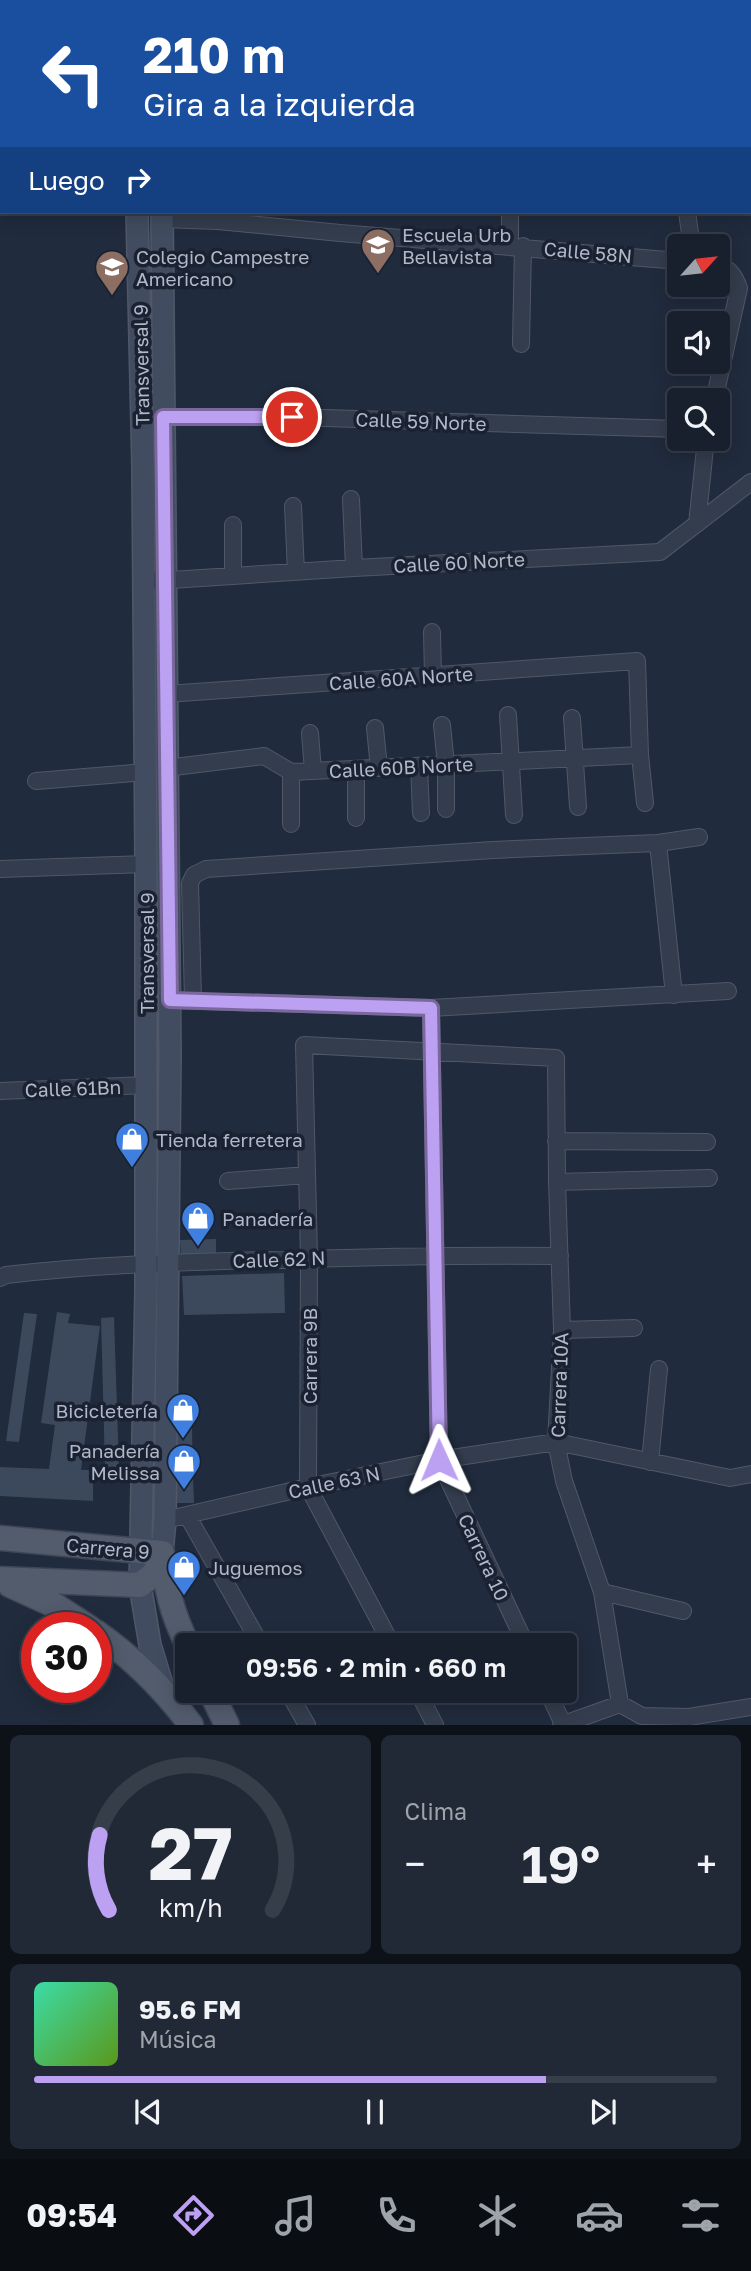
<!DOCTYPE html>
<html lang="es">
<meta charset="utf-8">
<style>
body{margin:0;font-family:"Golos Text",sans-serif;background:#212836;color:#f1f3f6;height:100vh;display:flex;flex-direction:column;font-size:26px;white-space:nowrap}
*{box-sizing:border-box;margin:0}
p{font-size:23px;color:#9fa3aa}
.icon{flex:none;width:38px;height:38px;fill:none;stroke:currentColor;stroke-width:2;stroke-linecap:round;stroke-linejoin:round}
.map{position:relative;height:1725px;overflow:hidden}
.details{display:flex;flex-direction:column;gap:10px;padding:10px;background:#0d1219;flex:1}
.details>*{flex:none}
.banner{position:absolute;left:0px;top:0px;width:752px;height:214px;box-shadow:0 4px 18px #0003,0 0 0 2px #363e4a;background:#1a4fa0;color:#fff;overflow:hidden}
.needle{width:46px;rotate:63deg}
.fabs{position:absolute;left:667px;top:234px;display:grid;gap:14px}
.fabs a{display:grid;place-items:center;width:63px;height:63px;border-radius:7px;background:#18202e;box-shadow:0 4px 18px #0003,0 0 0 2px #363e4a;font-size:35px}
.speed{position:absolute;left:21px;top:1612px;display:flex;gap:14px;font-size:35px;font-weight:700;text-align:center}
.speed>*{display:grid;place-content:center;width:91px;height:91px;border-radius:50%;background:#18202e;box-shadow:0 4px 18px #0003,0 0 0 2px #363e4a;line-height:1}
.speed .limit{border:10px solid #d22;background:#fff;color:#111}
.pin{position:absolute;display:grid;place-items:center;width:60px;height:60px;color:#fff;margin:-30px;border:4px solid #fff;border-radius:50%;box-shadow:0 2px 7px #0007}
.me{position:absolute;width:77px;margin:-38px;rotate:359deg;stroke-linejoin:round;filter:drop-shadow(0 0 5px #0008)}
.turn{display:flex;align-items:center;gap:24px;height:147px;padding:0 28px;font-size:32px}
.turn .icon{width:91px;height:91px;stroke-width:2.5}
.turn b{display:block;font-size:49px;line-height:60px}
.then{display:flex;align-items:center;height:66px;padding:0 28px;background:#0003;gap:14px;font-size:26px}
.big{font-size:52px;font-weight:600;line-height:1.1}
.details .widget{flex:1;display:flex;flex-direction:column;justify-content:center;gap:10px;min-width:0;padding:0 24px;border-radius:10px;background:#212836}
.details .dial{align-items:center;gap:0}
.dial svg{height:182px;overflow:visible;fill:none;stroke:#363e4a;stroke-width:7;stroke-linecap:round;text-anchor:middle}
.dial text{fill:#f1f3f6;stroke:none}
.song{display:flex;align-items:center;gap:21px}
.cover{width:84px;height:84px;border-radius:10px;background:linear-gradient(135deg,hsl(160 70% 55%),hsl(90 70% 35%))}
.played{height:7px;border-radius:4px;background:linear-gradient(90deg,#bca0f2 75%,#363e4a 75%)}
.keys{display:flex;justify-content:space-around;direction:ltr}
.heat{display:flex;justify-content:space-between;align-items:center;font-size:38px;direction:ltr}
.details .tiles{flex:1;display:grid;gap:10px;grid-template-columns:1fr 1fr}
.widget:last-child{grid-column:span 2}
.trip{position:absolute;left:175px;top:1633px;width:402px;height:70px;border-radius:7px;background:#18202e;box-shadow:0 4px 18px #0003,0 0 0 2px #363e4a;font-weight:600;line-height:70px;text-align:center}
.menu{display:flex;height:112px;justify-content:space-around;align-items:center;background:#0a0d12;color:#9fa3aa}
.menu .icon{width:49px;height:49px}
.menu .on{color:#bca0f2}
.menu b{font-size:32px;color:#f1f3f6}
.map>svg:first-child{display:block}
.building{fill:#3c495d}
.lines{fill:none;stroke-linecap:round;stroke-linejoin:round}
.minor-casing{stroke:#505868;stroke-width:18}
.secondary-casing{stroke:#505868;stroke-width:24}
.primary-casing{stroke:#3e4656;stroke-width:27}
.minor{stroke:#343d4d;stroke-width:16}
.secondary{stroke:#424c60;stroke-width:21}
.primary{stroke:#525c6d;stroke-width:24}
.route-casing{stroke:#7a689d;stroke-width:18}
.route{stroke:#bca0f2;stroke-width:12}
.labels{text-anchor:middle;dominant-baseline:central;stroke-width:7;stroke-linejoin:round;paint-order:stroke}
.poi-label{font-size:19px;fill:#b0b8c9;stroke:#1a2232;text-anchor:start}
.street-label{font-size:19px;fill:#b0b8c9;stroke:#1a2232}
</style>
<div class="map">
<svg width="751" height="1725" viewBox="0 0 751 1725">
<rect width="100%" height="100%" fill="#202b3d"/>
<path class="building" d="M216,1239V1257L181,1258L180,1240Z
M284,1273L285,1313L184,1315L182,1276Z
M57,1312L70,1314L68,1323L100,1326L81,1470H93V1501L0,1496V1467L49,1469L55,1425L41,1423Z
M24,1313L37,1314L19,1442L6,1441Z
M114,1317L119,1468H105L101,1318Z
M173,1426L192,1427L193,1477L174,1478Z
M193,1478L194,1503H175L174,1479Z"/>
<g class="lines">
<g class="minor-casing">
<path id="minor" d="M432,2V0
M654,2V0
M0,121H2
M687,212L692,247
M162,219L218,221L340,233L679,261
M510,245V212
M521,344L523,246
M714,401L739,288C735,277 730,268 718,266
M163,417H292L679,429
M351,499L354,568
M293,506L296,572
M697,524L706,439
M233,525V576
M155,581L354,568L660,552L751,482
M432,632L433,676
M166,694L637,661L640,755L645,803
M508,715L514,815
M572,718L578,807
M442,725L446,765V809
M375,728L379,768
M310,733L313,771
M419,766L421,813
M166,768L264,756L291,772L640,755
M356,769V818
M291,772V824
M36,781L146,772
M658,843L674,995
M0,869L146,864
M193,999L190,883L194,875L206,869L493,850L658,843L699,837
M170,1000L431,1008L728,991
M431,1008L439,1460L526,1645
M0,1091L147,1085
M556,1141L707,1142
M228,1181L307,1175
M557,1182L709,1178
M0,1278L6,1275C92,1265 179,1262 267,1260C365,1257 462,1255 560,1256
M562,1330L634,1328
M650,1462L659,1369
M187,1515L261,1645
M165,1520L308,1487L439,1460L556,1442L730,1478L751,1474
M602,1592L683,1611
M392,1645L308,1487L309,1258L304,1045L556,1058L557,1182L562,1330L556,1442L564,1481L602,1592L620,1704
M287,1690L307,1725
M417,1690L435,1725
M547,1690L563,1724
M561,1725L620,1704L642,1716L689,1717L751,1707"/>
</g>
<g class="secondary-casing">
<path id="secondary" d="M133,0V2
M160,0V2
M137,212L143,466L146,864V1289L140,1585L150,1645L164,1691
M162,212L170,1056L165,1520L162,1553"/>
</g>
<g class="primary-casing">
<path id="primary" d="M0,1538L162,1553
M162,1553C166,1587 172,1615 188,1645
M0,1579L140,1585L155,1573L162,1553
M10,1585L56,1606L90,1628
M96,1632C133,1658 164,1689 191,1725
M210,1690L227,1725"/>
</g>
<use href="#minor" class="minor"/>
<use href="#secondary" class="secondary"/>
<use href="#primary" class="primary"/>
</g>
<g class="lines">
<g class="route-casing">
<path id="route" d="M292,417H163L170,1000L431,1008L439,1460"/>
</g>
<use href="#route" class="route"/>
</g>
<defs>
<g id="school-pin" transform="scale(1.75)"><path d="M0 17L-7.5 6A9.5 9.5 0 1 1 7.5 6Z" fill="#8d6e63" stroke="#1a2232"/><path d="M0-5L7-2L0 1L-7-2ZM-4 1L0 2.5L4 1V4Q0 6-4 4Z" fill="#fff"/></g>
<g id="shop-pin" transform="scale(1.75)"><path d="M0 17L-7.5 6A9.5 9.5 0 1 1 7.5 6Z" fill="#3f7fe0" stroke="#1a2232"/><path d="M-5-2.5h2.3a2.7 3.5 0 0 1 5.4 0H5L5.5 6h-11ZM-1.5-2.5h3a1.5 2.3 0 0 0-3 0Z" fill="#fff"/></g>
</defs>
<g fill-rule="evenodd">
<use href="#school-pin" x="378" y="245"/>
<use href="#school-pin" x="112" y="267"/>
<use href="#shop-pin" x="132" y="1139"/>
<use href="#shop-pin" x="198" y="1218"/>
<use href="#shop-pin" x="183" y="1410"/>
<use href="#shop-pin" x="184" y="1461"/>
<use href="#shop-pin" x="184" y="1567"/>
</g>
<g class="labels">
<g class="poi-label">
<text x="402" y="234">Escuela Urb<tspan x="402" dy="22">Bellavista</tspan></text>
<text x="136" y="256">Colegio Campestre<tspan x="136" dy="22">Americano</tspan></text>
<text x="156" y="1139">Tienda ferretera</text>
<text x="222" y="1218">Panadería</text>
<text x="158" y="1410" text-anchor="end">Bicicletería</text>
<text x="160" y="1450" text-anchor="end">Panadería<tspan x="160" dy="22">Melissa</tspan></text>
<text x="208" y="1567">Juguemos</text>
</g>
<g class="street-label">
<text transform="translate(588 252) rotate(5)">Calle 58N</text>
<text transform="translate(141 365) rotate(-91)">Transversal 9</text>
<text transform="translate(421 421) rotate(2)">Calle 59 Norte</text>
<text transform="translate(459 562) rotate(-3)">Calle 60 Norte</text>
<text transform="translate(401 678) rotate(-4)">Calle 60A Norte</text>
<text transform="translate(401 767) rotate(-3)">Calle 60B Norte</text>
<text transform="translate(146 953) rotate(-90)">Transversal 9</text>
<text transform="translate(73 1088) rotate(-2)">Calle 61Bn</text>
<text transform="translate(279 1259) rotate(-2)">Calle 62 N</text>
<text transform="translate(309 1356) rotate(-90)">Carrera 9B</text>
<text transform="translate(559 1385) rotate(-88)">Carrera 10A</text>
<text transform="translate(334 1482) rotate(-12)">Calle 63 N</text>
<text transform="translate(108 1548) rotate(5)">Carrera 9</text>
<text transform="translate(484 1557) rotate(65)">Carrera 10</text>
</g>
</g>
</svg>
<div class="fabs">
<a><svg class="needle" viewBox="-14 -14 28 28"><path d="M0-13l5 13h-10z" fill="#e53935"/><path d="M0 13l5-13h-10z" fill="#9fa3aa"/></svg></a>
<a><svg class="icon" aria-label="sound" viewBox="0 0 24 24"><path d="M4 9h4l5-4v14l-5-4H4zM17 9q2 3 0 6"/></svg></a>
<a><svg class="icon" aria-label="search" viewBox="0 0 24 24"><circle cx="10" cy="10" r="6"/><path d="M15 15l6 6"/></svg></a>
</div>
<div class="speed"><div class="limit">30</div></div>
<div class="pin" style="left:292px;top:417px;background:#d93025"><svg class="icon" aria-label="arrive" viewBox="0 0 24 24"><path d="M6 21V4h12l-3 4 3 4H6"/></svg></div>
<svg class="me" style="left:439px;top:1460px" viewBox="-20 -20 40 40"><path d="M0-17L14 15 0 8-14 15z" fill="#bca0f2" stroke="#fff" stroke-width="4"/></svg>
<div class="trip">09:56 · 2 min · 660 m</div>
<div class="banner">
<div class="turn"><svg class="icon" aria-label="left" viewBox="0 0 24 24"><path d="M17 20v-9H6M10 6l-5 5 5 5"/></svg><div><b>210 m</b>Gira a la izquierda</div></div>
<div class="then">Luego<svg class="icon" aria-label="right" viewBox="0 0 24 24"><path d="M7 20v-9h11M14 6l5 5-5 5"/></svg></div>
</div>
</div>
<section class="details">
<div class="tiles">
<div class="widget dial"><svg viewBox="0 0 100 80">
<path d="M14 69A42 42 0 1 1 86 69"/>
<path d="M14 69A42 42 0 0 1 10 36" stroke="#bca0f2"/>
<text x="50" y="56" font-size="32" font-weight="700">27</text>
<text x="50" y="72" font-size="11">km/h</text>
</svg></div>
<div class="widget"><p>Clima</p>
<div class="heat"><a>−</a><b class="big">19°</b><a>+</a></div>
</div>
<div class="widget">
<div class="song"><i class="cover"></i><div><b>95.6 FM</b><p>Música</p></div></div>
<div class="played"></div>
<div class="keys"><svg class="icon" aria-label="previous" viewBox="0 0 24 24"><path d="M18 5L8 12l10 7zM5 5v14"/></svg><svg class="icon" aria-label="pause" viewBox="0 0 24 24"><path d="M8 5v14M16 5v14"/></svg><svg class="icon" aria-label="next" viewBox="0 0 24 24"><path d="M6 5l10 7-10 7zM19 5v14"/></svg></div>
</div>
</div>
</section>
<nav class="menu">
<b>09:54</b>
<svg class="icon on" aria-label="directions" viewBox="0 0 24 24"><path d="M12 3l9 9-9 9-9-9zM9 14v-3h6M13 9l2 2-2 2"/></svg>
<svg class="icon" aria-label="music" viewBox="0 0 24 24"><path d="M9 18V5l10-2v13"/><circle cx="6" cy="18" r="3"/><circle cx="16" cy="16" r="3"/></svg>
<svg class="icon" aria-label="phone" viewBox="0 0 24 24"><path d="M5 4h4l2 5-3 2q2 4 5 5l2-3 5 2v4C11 20 4 13 5 4z"/></svg>
<svg class="icon" aria-label="climate" viewBox="0 0 24 24"><path d="M12 3v18M4 7l16 10M4 17L20 7"/></svg>
<svg class="icon" aria-label="car" viewBox="0 0 24 24"><path d="M5 17H2v-5l4-1 3-4h7l3 4 3 1v5h-3M9 17h6M6 11h13"/><circle cx="7" cy="17" r="2"/><circle cx="17" cy="17" r="2"/></svg>
<svg class="icon" aria-label="filters" viewBox="0 0 24 24"><path d="M4 7h16M4 17h16"/><circle cx="9" cy="7" r="2"/><circle cx="15" cy="17" r="2"/></svg>
</nav>
